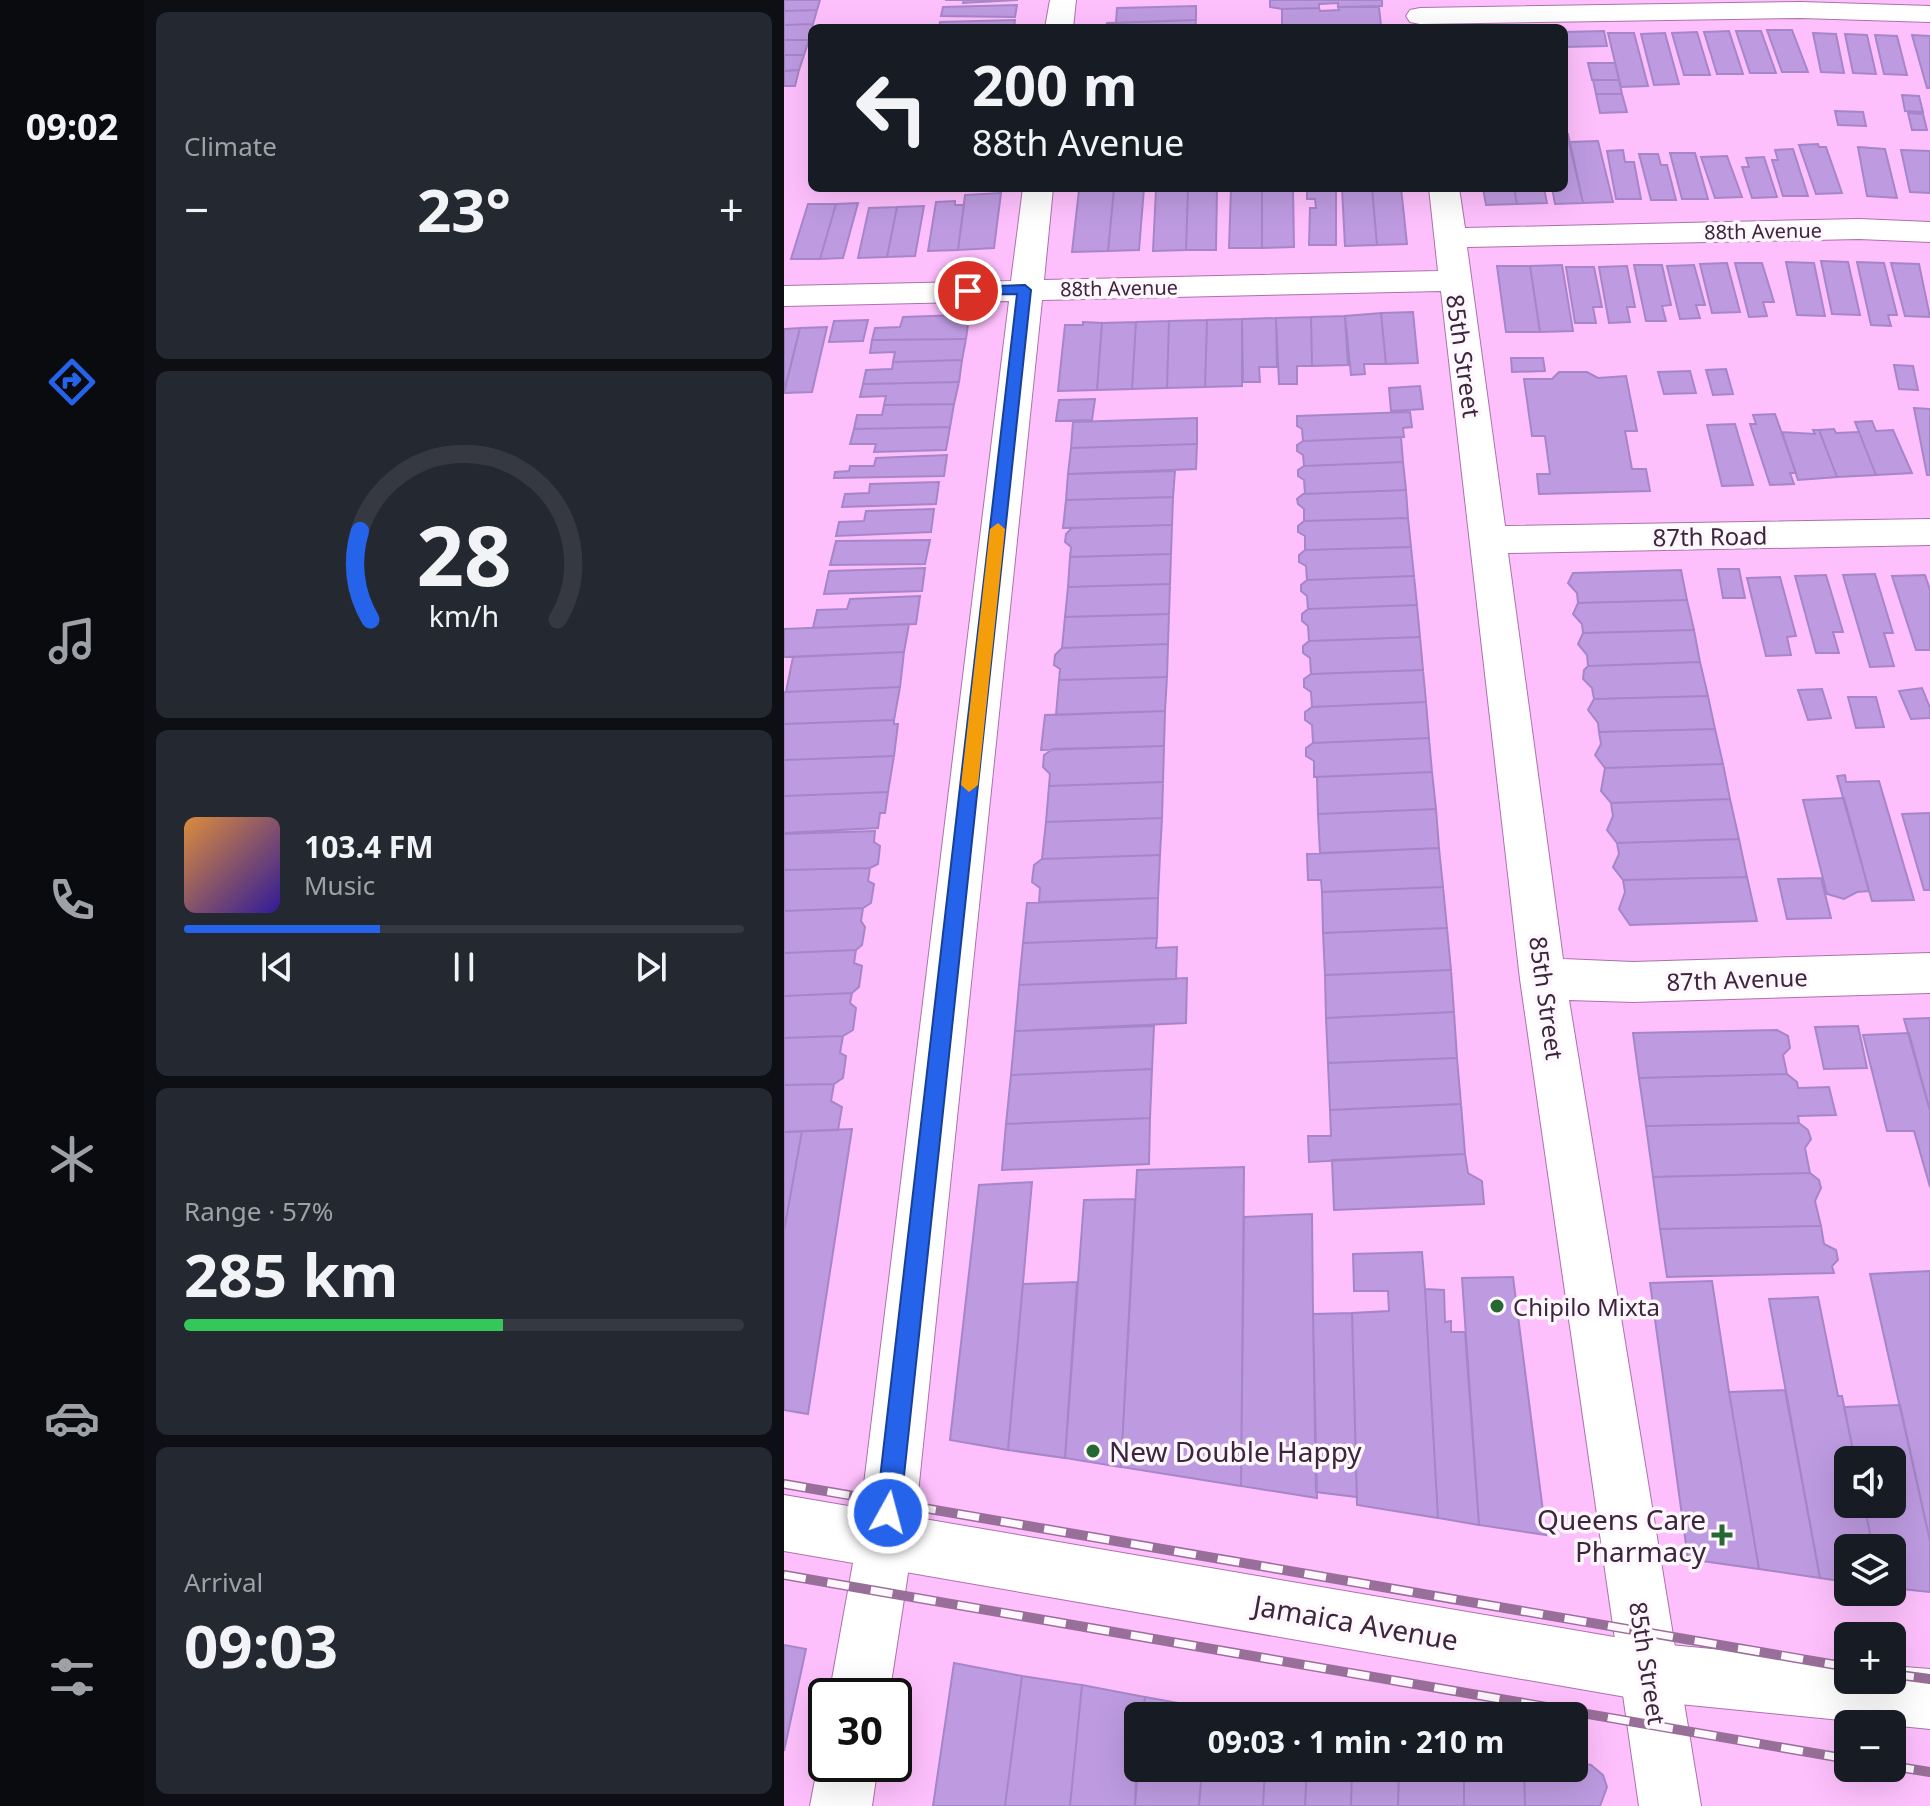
<!DOCTYPE html>
<meta charset="utf-8">
<style>
body{margin:0;font-family:"Noto Sans",sans-serif;background:#242831;color:#f1f3f6;height:100vh;display:flex;flex-direction:column;font-size:30px;white-space:nowrap}
*{box-sizing:border-box;margin:0}
p{font-size:26px;color:#9ea1a6}
.icon{flex:none;width:44px;height:44px;fill:none;stroke:currentColor;stroke-width:2;stroke-linecap:round;stroke-linejoin:round}
.map{position:relative;flex:1;overflow:hidden}
.panel{display:flex;flex-direction:column;gap:12px;padding:12px;background:#0d0f14;width:640px}
.panel>*{flex:none}
.hud{position:absolute;left:24px;top:24px;width:760px;height:168px;border-radius:12px;box-shadow:0 8px 32px #0002;background:#171b24;color:#f1f3f6;overflow:hidden}
.controls{position:absolute;left:1050px;top:1446px;display:grid;gap:16px}
.controls a{display:grid;place-items:center;width:72px;height:72px;border-radius:12px;background:#171b24;box-shadow:0 8px 32px #0002;font-size:40px}
.speed{position:absolute;left:24px;top:1678px;display:flex;gap:16px;font-size:40px;font-weight:700;text-align:center}
.speed>*{display:grid;place-content:center;width:104px;height:104px;border-radius:50%;background:#171b24;box-shadow:0 8px 32px #0002;line-height:1}
.speed .limit{border:4px solid #111;border-radius:12px;background:#fff;color:#111}
.pin{position:absolute;display:grid;place-items:center;width:68px;height:68px;color:#fff;margin:-34px;border:4px solid #fff;border-radius:50%;box-shadow:0 2px 8px #0007}
.me{position:absolute;width:88px;margin:-44px;rotate:7deg;stroke-linejoin:round;filter:drop-shadow(0 0 6px #0008)}
.turn{display:flex;align-items:center;gap:28px;height:168px;padding:0 32px;font-size:36px}
.turn .icon{width:104px;height:104px;stroke-width:2.5}
.turn b{display:block;font-size:56px;line-height:68px}
.big{font-size:60px;font-weight:700;line-height:1.1}
.panel .widget{flex:1;display:flex;flex-direction:column;justify-content:center;gap:12px;min-width:0;padding:0 28px;border-radius:12px;background:#242831}
.panel .dial{align-items:center;gap:0}
.dial svg{height:208px;overflow:visible;fill:none;stroke:#363941;stroke-width:7;stroke-linecap:round;text-anchor:middle}
.dial text{fill:#f1f3f6;stroke:none}
.song{display:flex;align-items:center;gap:24px}
.cover{width:96px;height:96px;border-radius:12px;background:linear-gradient(135deg,hsl(30 70% 55%),hsl(250 70% 35%))}
.played{height:8px;border-radius:4px;background:linear-gradient(90deg,#2563eb 35%,#363941 35%)}
.keys{display:flex;justify-content:space-around;direction:ltr}
.heat{display:flex;justify-content:space-between;align-items:center;font-size:44px;direction:ltr}
.charge{height:12px;border-radius:6px;background:linear-gradient(90deg,#34c759 57%,#363941 0)}
.trip{position:absolute;left:340px;top:1702px;width:464px;height:80px;border-radius:12px;background:#171b24;box-shadow:0 8px 32px #0002;font-weight:700;line-height:80px;text-align:center}
main{display:flex;flex:1;min-height:0}
.tab-bar{display:flex;flex-direction:column;width:144px;justify-content:space-around;align-items:center;background:#090b0e;color:#9ea1a6}
.tab-bar .icon{width:56px;height:56px}
.tab-bar .on{color:#2563eb}
.tab-bar b{font-size:36px;color:#f1f3f6}
.map>svg:first-child{display:block}
.building{fill:#be9be1;stroke:#a785c9;stroke-width:2}
.lines{fill:none;stroke-linecap:round;stroke-linejoin:round}
.street-casing{stroke:#ab72aa;stroke-width:2}
.secondary-casing{stroke:#ab72aa;stroke-width:2}
.street{fill:#fff;fill-rule:evenodd}
.secondary{fill:#fff;fill-rule:evenodd}
.rail-casing{stroke:#986f98;stroke-width:10}
.rail{stroke:#fef7fd;stroke-width:7;stroke-dasharray:22;stroke-linecap:butt}
.route{fill:#2563eb;stroke:#184099;stroke-width:2}
.slow{fill:#f59e0b}
.poi-dot{fill:#266831;stroke:#fef7fd;stroke-width:3}
.labels{text-anchor:middle;dominant-baseline:central;stroke-width:7;stroke-linejoin:round;paint-order:stroke}
.far-street-label{font-size:20px;fill:#3d263d;stroke:#fef7fd}
.street-label{font-size:24px;fill:#3d263d;stroke:#fef7fd}
.poi-label{font-size:24px;fill:#3d263d;stroke:#fef7fd;text-anchor:start}
.near-poi-label{font-size:28px;fill:#3d263d;stroke:#fef7fd;text-anchor:start}
.near-street-label{font-size:28px;fill:#3d263d;stroke:#fef7fd}
</style>
<main>
<nav class="tab-bar">
<b>09:02</b>
<svg class="icon on" aria-label="directions" viewBox="0 0 24 24"><path d="M12 3l9 9-9 9-9-9zM9 14v-3h6M13 9l2 2-2 2"/></svg>
<svg class="icon" aria-label="music" viewBox="0 0 24 24"><path d="M9 18V5l10-2v13"/><circle cx="6" cy="18" r="3"/><circle cx="16" cy="16" r="3"/></svg>
<svg class="icon" aria-label="phone" viewBox="0 0 24 24"><path d="M5 4h4l2 5-3 2q2 4 5 5l2-3 5 2v4C11 20 4 13 5 4z"/></svg>
<svg class="icon" aria-label="climate" viewBox="0 0 24 24"><path d="M12 3v18M4 7l16 10M4 17L20 7"/></svg>
<svg class="icon" aria-label="car" viewBox="0 0 24 24"><path d="M5 17H2v-5l4-1 3-4h7l3 4 3 1v5h-3M9 17h6M6 11h13"/><circle cx="7" cy="17" r="2"/><circle cx="17" cy="17" r="2"/></svg>
<svg class="icon" aria-label="filters" viewBox="0 0 24 24"><path d="M4 7h16M4 17h16"/><circle cx="9" cy="7" r="2"/><circle cx="15" cy="17" r="2"/></svg>
</nav>
<section class="panel">
<div class="widget"><p>Climate</p>
<div class="heat"><a>−</a><b class="big">23°</b><a>+</a></div>
</div>
<div class="widget dial"><svg viewBox="0 0 100 80">
<path d="M14 69A42 42 0 1 1 86 69"/>
<path d="M14 69A42 42 0 0 1 10 35" stroke="#2563eb"/>
<text x="50" y="56" font-size="32" font-weight="700">28</text>
<text x="50" y="72" font-size="11">km/h</text>
</svg></div>
<div class="widget">
<div class="song"><i class="cover"></i><div><b>103.4 FM</b><p>Music</p></div></div>
<div class="played"></div>
<div class="keys"><svg class="icon" aria-label="previous" viewBox="0 0 24 24"><path d="M18 5L8 12l10 7zM5 5v14"/></svg><svg class="icon" aria-label="pause" viewBox="0 0 24 24"><path d="M8 5v14M16 5v14"/></svg><svg class="icon" aria-label="next" viewBox="0 0 24 24"><path d="M6 5l10 7-10 7zM19 5v14"/></svg></div>
</div>
<div class="widget"><p>Range · 57%</p><b class="big">285 km</b><div class="charge"></div></div>
<div class="widget"><p>Arrival</p><b class="big">09:03</b></div>
</section>
<div class="map">
<svg width="1146" height="1806" viewBox="0 0 1146 1806">
<rect width="100%" height="100%" fill="#fec0fd"/>
<path class="building" d="M0,0H36L33,10L0,11Z
M161,0H234L179,3L180,0Z
M486,0H598V6L554,7V3L535,4V8L498,9L486,7Z
M233,5L231,17L157,16L159,7Z
M412,6V20L332,23L333,8Z
M554,7H595L597,26L536,25V28H498V9L535,8L536,11L555,10Z
M33,10L29,24L0,25V11Z
M231,20L230,28H155L156,22Z
M412,20L411,28H322L323,23Z
M29,24L25,40H0V25Z
M983,30H1008L1024,72H998Z
M820,31L823,46L780,47V32Z
M945,31L959,74H933L920,32Z
M952,31H977L992,73H966Z
M913,32L926,75H900L888,33Z
M824,33H850L864,86L837,87Z
M881,33L895,84L870,85L857,34Z
M1029,33L1052,34L1060,73L1037,72Z
M1061,34L1083,35L1092,74L1069,73Z
M1091,35L1113,36L1123,75L1100,74Z
M1128,35L1146,36V88H1143Z
M0,40H25L20,55H0Z
M0,55H20L15,70L0,71Z
M804,63H831L835,80H808Z
M15,70L11,86H0V71Z
M809,80H835L838,94H812Z
M812,94H838L843,112L816,113Z
M1118,95L1135,96L1139,112L1121,111Z
M1051,111L1079,112L1082,126L1054,125Z
M1124,113L1139,114L1143,130H1128Z
M780,134H784L799,203L771,204L768,188H780Z
M814,141L829,202L799,203L785,142Z
M1034,144L1035,147H1042L1058,193L1032,194L1015,145Z
M1074,147L1101,149L1113,198L1083,196Z
M1009,149L1024,196H999L988,160H994L991,150Z
M839,150L841,162H850L857,199H832L823,151Z
M1117,150L1146,151V193L1126,192Z
M886,153H911L924,199H898Z
M855,154H874L877,165H883L892,200H867Z
M943,156L958,197L931,198L917,157Z
M980,157L993,197L968,198L958,167H965L962,158Z
M360,188L355,250L324,251L330,189Z
M433,188L432,250H402L404,189Z
M447,188H478V248H445Z
M478,188H509L510,247L478,248Z
M523,188H552V245H525L526,208H532L531,199H523Z
M558,188H588L593,245L561,246Z
M588,188H617L623,244L593,245Z
M699,188H730L733,204L702,205Z
M730,188H760L763,203L733,204Z
M330,189L324,251L288,252L295,190Z
M372,189H404L402,250L369,251Z
M217,193L210,248L174,250L181,195Z
M171,201V205H180L174,250L144,251L152,202Z
M74,203L59,258L36,259L52,204Z
M24,204H52L36,259H7Z
M140,206L131,256L103,257L113,207Z
M113,207L103,257L74,258L85,208Z
M1037,261L1064,262L1076,315L1048,314Z
M1002,262L1030,263L1041,316L1013,315Z
M1073,262L1100,263L1113,315H1104L1107,326L1087,325Z
M943,263L956,312L928,313L916,264Z
M951,263H978L990,302H979L983,316L965,317Z
M1107,263L1135,264L1146,317L1121,316Z
M778,265L789,331L756,332L746,266Z
M850,265H878L887,305L878,306L882,321H862Z
M910,265L921,305H912L916,318L896,319L883,266Z
M713,266H746L756,332H722Z
M843,266L851,307H843L846,322L825,323L815,267Z
M782,267H810L818,307H809L812,323H791Z
M629,312L634,363L602,364L597,313Z
M597,313L602,364H580L581,374L567,375L561,316Z
M176,315L185,317L182,339L88,340L91,328L116,327L119,317Z
M561,316L564,365L528,366L527,317Z
M527,317L528,366H513V384H495L492,318Z
M492,318L493,367H475L476,382H459L458,319Z
M458,319V386L421,387L423,320Z
M84,320L79,341L45,342L50,321Z
M423,320L421,387L383,388L385,321Z
M385,321L383,388L348,389L352,322Z
M299,322L318,323L313,390L274,391L281,325H299Z
M352,322L348,389L313,390L318,323Z
M43,327L28,392L0,393L16,328Z
M16,328L0,392V329Z
M182,339L178,360L109,362L111,352L86,353L88,340Z
M727,358H759L761,371L728,372Z
M178,360L175,382L79,384L82,370L108,369L109,362Z
M1110,365L1129,366L1134,390L1115,389Z
M942,369L949,394L929,395L922,370Z
M906,371L912,393L880,394L874,372Z
M775,372H803L814,378L842,376L853,431H841L848,469H862L866,491L755,494L753,474H766L761,436H748L740,379H768Z
M175,382L170,404L100,405L102,396L76,397L79,384Z
M636,386L639,409L607,411L605,388Z
M311,399L308,420L272,421L275,400Z
M170,404L166,427L70,429L73,415H98L100,405Z
M1130,408L1146,409V475H1143Z
M626,412L628,427L619,428L620,437L519,441L518,429L513,426V416Z
M991,414L1012,473H1006L1010,484L986,485L966,424H972L969,415Z
M413,418V444L287,448L289,422Z
M1088,421L1092,431L1109,430L1128,473L1092,475L1071,422Z
M951,424L969,485L938,486L923,425Z
M166,427L162,450L90,452L92,444H66L70,429Z
M1050,429L1052,433L1075,432L1092,475L1053,477L1035,430Z
M1029,430H1035L1053,477L1014,480L998,432L1031,434Z
M617,437L619,462L520,466L519,455L513,451V445L519,441Z
M413,444L412,469L284,474L287,448Z
M163,455L160,476L50,478L51,472L65,471L66,466H90L92,458Z
M619,462L622,490L521,494L520,480L514,476V470L520,466Z
M391,471L389,497L282,500L284,474Z
M155,482L152,504L58,507L61,494L85,493L86,484Z
M622,490L624,518L520,521V509L514,504L513,499L519,494Z
M389,497L388,525L279,528L282,500Z
M150,509L147,532L52,536L55,522L80,521L82,511Z
M624,518L627,547L521,550V536L514,532V526L520,521Z
M388,525L387,554L286,557L287,547L281,542L282,534L288,528Z
M146,540L141,564L46,565L52,541Z
M627,547L630,576L523,580L522,566L515,562V555L521,550Z
M387,554L386,584L284,587L286,557Z
M141,568L138,591L40,594L45,571Z
M934,569H955L961,598H939Z
M897,570L903,600L794,603L793,593L784,583L789,573Z
M1091,574L1109,633H1100L1110,666L1086,667L1059,575Z
M1042,575L1059,632H1049L1055,653H1032L1011,576Z
M1141,575L1146,590V650H1132L1108,576Z
M630,576L633,605L524,609L523,596L517,591V585L523,580Z
M996,577L1012,636L1003,637L1007,655L982,656L963,578Z
M386,584L385,614L281,617L284,587Z
M136,596L132,624L29,628L33,610L63,609L66,599Z
M903,600L910,630L799,633L798,624L789,614L794,603Z
M633,605L636,637L525,641L524,626L518,621V614L524,609Z
M385,614L384,644L278,648L281,617Z
M125,624L120,652L0,657V629Z
M910,630L916,662L804,666L803,655L794,644L799,633Z
M636,637L639,670L527,674L526,658L519,653V646L525,641Z
M384,644L383,677L275,680L276,669L270,665L271,655L278,648Z
M120,652L116,687L2,692L9,657Z
M916,662L924,696L810,699L808,688L799,679L800,670L804,666Z
M639,670L642,702L528,707L527,692L520,687V679L527,674Z
M383,677L381,711L272,715L275,680Z
M116,687L110,720L0,724V692Z
M1138,688L1146,708V718L1127,719L1115,691Z
M1038,689L1047,718L1024,720L1014,690Z
M924,696L931,729L815,732L814,723L804,710L810,699Z
M1064,697H1092L1100,727L1072,728Z
M642,702L645,738L529,743L528,725L521,720V712L528,707Z
M381,711L380,746L257,750L261,715Z
M110,720V724H114L110,756L0,760V724Z
M931,729L939,764L821,768L811,755L817,744L815,732Z
M645,738L648,772L530,777V761L522,756V748L529,743Z
M380,746L379,782L265,786L266,774L259,767L260,755L269,749Z
M110,756L104,792L0,796V760Z
M939,764L946,799L827,803L817,791L821,768Z
M648,772L652,809L534,814L533,777Z
M1061,775L1062,782L1095,781L1130,900L1088,901L1053,776Z
M379,782L378,818L262,822L265,786Z
M104,792L101,813H96L94,828L0,833V796Z
M1060,798L1085,891L1073,892L1060,899L1043,894L1019,800Z
M946,799L955,839L833,843L823,830L829,816L827,803Z
M652,809L655,848L536,853L534,814Z
M1146,813V890H1140L1118,814Z
M378,818L376,855L258,859L262,822Z
M91,831L90,842L96,846L94,864L86,868L0,870V834Z
M955,839L963,877L839,880L829,867L835,854L833,843Z
M655,848L659,887L538,892L537,880H524L523,854Z
M376,855L374,898L255,902L256,888L248,882L250,865L258,859Z
M86,868L84,881L90,884L87,903L79,908L0,911V870Z
M963,877L973,921L846,925L835,909L841,892L839,880Z
M1037,878L1047,918L1003,919L994,879Z
M659,887L663,928L539,933L538,892Z
M374,898L373,938L239,943L243,903Z
M79,908L77,921L81,927L78,945L72,950L0,953V911Z
M663,928L667,970L541,975L539,933Z
M373,938L372,948L393,947L392,979L235,985L239,943Z
M72,950L70,963L78,966L75,987L68,993L0,996V953Z
M667,970L670,1012L542,1018L541,975Z
M403,978L402,1023L231,1031L235,985Z
M68,993L66,1003L72,1008L69,1030L59,1036L0,1038V996Z
M670,1012L673,1058L544,1063L542,1018Z
M1146,1018V1111L1120,1019Z
M370,1026L368,1069L227,1075L231,1031Z
M1074,1026L1083,1068L1040,1069L1031,1027Z
M993,1030L1004,1036L1006,1048L999,1055L1003,1074L855,1078L849,1033Z
M1125,1033L1146,1111V1187L1130,1131H1103L1079,1035Z
M59,1036L56,1053L62,1056L59,1078L50,1084L0,1085V1038Z
M673,1058L677,1104L546,1110L544,1063Z
M368,1069L366,1118L222,1124L227,1075Z
M1003,1074L1013,1082L1014,1088L1045,1087L1052,1115L1014,1116L1015,1123L862,1126L855,1078Z
M50,1084L47,1101L58,1107L54,1130L0,1132V1085Z
M677,1104L681,1154L525,1162L524,1136H547L546,1110Z
M366,1118L365,1164L218,1170L222,1124Z
M1015,1123L1024,1130L1027,1139L1021,1148L1026,1173L869,1177L862,1126Z
M68,1129L24,1414L0,1410V1231L18,1131Z
M18,1131L0,1231V1132Z
M681,1154L684,1173L698,1181L700,1204L550,1210L548,1160Z
M460,1167L457,1486L337,1467L353,1170Z
M1026,1173L1035,1180L1037,1188L1031,1201L1037,1226L876,1229L869,1177Z
M248,1182L224,1450L166,1440L195,1185Z
M351,1199L337,1467L281,1458L300,1200Z
M528,1214L529,1314L533,1498L457,1486L460,1217Z
M1037,1226L1040,1244L1052,1250L1054,1260L1048,1266L1050,1273L883,1277L876,1229Z
M638,1252L641,1289L654,1518L573,1505L568,1313L605,1311L604,1291H570L569,1254Z
M1146,1271V1541L1086,1274Z
M729,1277L762,1535L695,1525L678,1278Z
M928,1281L945,1392L975,1569L904,1559L866,1283Z
M293,1282L281,1458L224,1450L239,1284Z
M641,1289L660,1290L661,1322L667,1321V1332H681L695,1525L654,1518Z
M1034,1297L1054,1396H1058L1071,1460H1064V1504H1080L1089,1548H1064V1582L1036,1578L985,1299Z
M568,1313L573,1497L532,1492L529,1314Z
M1001,1390L1036,1578L975,1569L945,1392Z
M1116,1405L1146,1541V1592L1108,1588V1548H1089L1080,1504H1108V1460H1071L1060,1407Z
M0,1645L22,1649L0,1751Z
M170,1663L238,1676L221,1806H149Z
M238,1676L298,1685L286,1806H221Z
M298,1685L361,1697L359,1716H354L351,1806H286Z
M361,1697L422,1708L421,1716H359Z
M422,1708L466,1716H421Z
M796,1763L807,1765L819,1775L823,1787L816,1806H741L740,1768L785,1773Z
M354,1768H418L415,1806H351Z
M418,1768H481L479,1806H415Z
M481,1768H523L521,1806H479Z
M523,1768H568L567,1806H521Z
M568,1768H615L614,1806H567Z
M615,1768H680V1806H614Z
M680,1768H740L741,1806H680Z"/>
<g class="lines">
<g class="street-casing">
<path id="street" d="M266,0H292L289,28H261Z
M1017,2L1146,6V22L1017,18L636,24L626,22L622,16L626,10L636,8Z
M239,188H269L260,280L654,271L645,188H675L681,228L1075,219L1146,222V242L1075,239L683,247L721,526L1146,519V545L724,553L779,959L849,962L1146,953V993L849,1002L785,1000L917,1806H855L736,979L657,291L258,300L129,1541L105,1696H45L73,1541L225,301L0,306V286L227,281Z
M42,1744V1764H94L88,1806H26L34,1764Z"/>
</g>
<g class="secondary-casing">
<path id="secondary" d="M0,1495L865,1643L1064,1662V1680H1108V1666L1146,1669V1729L865,1701L0,1551Z"/>
</g>
<use href="#street" class="street"/>
<use href="#secondary" class="secondary"/>
<g class="rail-casing">
<path id="rail" d="M0,1484L1064,1667
M0,1575L1064,1759
M1108,1674L1146,1679
M1108,1766L1146,1772"/>
</g>
<use href="#rail" class="rail"/>
</g>
<path class="route" d="M241,285L247,290L116,1513L112,1521L104,1524L96,1521L92,1513L233,294L184,295L177,291L184,287Z"/>
<path class="slow" d="M214,523L221,529L194,785L185,792L177,785L206,529Z"/>
<g class="poi-dot">
<circle cx="713" cy="1306" r="8"/>
<circle cx="309" cy="1451" r="8"/>
<path d="M934 1523h8v8h8v8h-8v8h-8v-8h-8v-8h8z"/>
</g>
<g class="labels">
<g class="far-street-label">
<text transform="translate(979 231) rotate(-1)">88th Avenue</text>
<text transform="translate(335 288) rotate(-1)">88th Avenue</text>
</g>
<g class="street-label">
<text transform="translate(680 356) rotate(82)">85th Street</text>
<text transform="translate(926 536) rotate(-1)">87th Road</text>
<text transform="translate(953 979) rotate(-2)">87th Avenue</text>
<text transform="translate(763 998) rotate(82)">85th Street</text>
<text transform="translate(864 1663) rotate(81)">85th Street</text>
</g>
<g class="poi-label">
<text x="729" y="1306">Chipilo Mixta</text>
</g>
<g class="near-poi-label">
<text x="325" y="1451">New Double Happy</text>
<text x="922" y="1519" text-anchor="end">Queens Care<tspan x="922" dy="32">Pharmacy</tspan></text>
</g>
<g class="near-street-label">
<text transform="translate(572 1622) rotate(10)">Jamaica Avenue</text>
</g>
</g>
</svg>
<div class="controls">
<a><svg class="icon" aria-label="sound" viewBox="0 0 24 24"><path d="M4 9h4l5-4v14l-5-4H4zM17 9q2 3 0 6"/></svg></a>
<a><svg class="icon" aria-label="layers" viewBox="0 0 24 24"><path d="M12 4l9 5-9 5-9-5zM3 14l9 5 9-5"/></svg></a>
<a>+</a>
<a>−</a>
</div>
<div class="speed"><div class="limit">30</div></div>
<div class="pin" style="left:184px;top:291px;background:#d93025"><svg class="icon" aria-label="arrive" viewBox="0 0 24 24"><path d="M6 21V4h12l-3 4 3 4H6"/></svg></div>
<svg class="me" style="left:104px;top:1513px" viewBox="-20 -20 40 40"><circle r="17" fill="#2563eb" stroke="#fff" stroke-width="3"/><path d="M0-11L8 9 0 5-8 9z" fill="#fff"/></svg>
<div class="trip">09:03 · 1 min · 210 m</div>
<div class="hud">
<div class="turn"><svg class="icon" aria-label="left" viewBox="0 0 24 24"><path d="M17 20v-9H6M10 6l-5 5 5 5"/></svg><div><b>200 m</b>88th Avenue</div></div>
</div>
</div>
</main>
